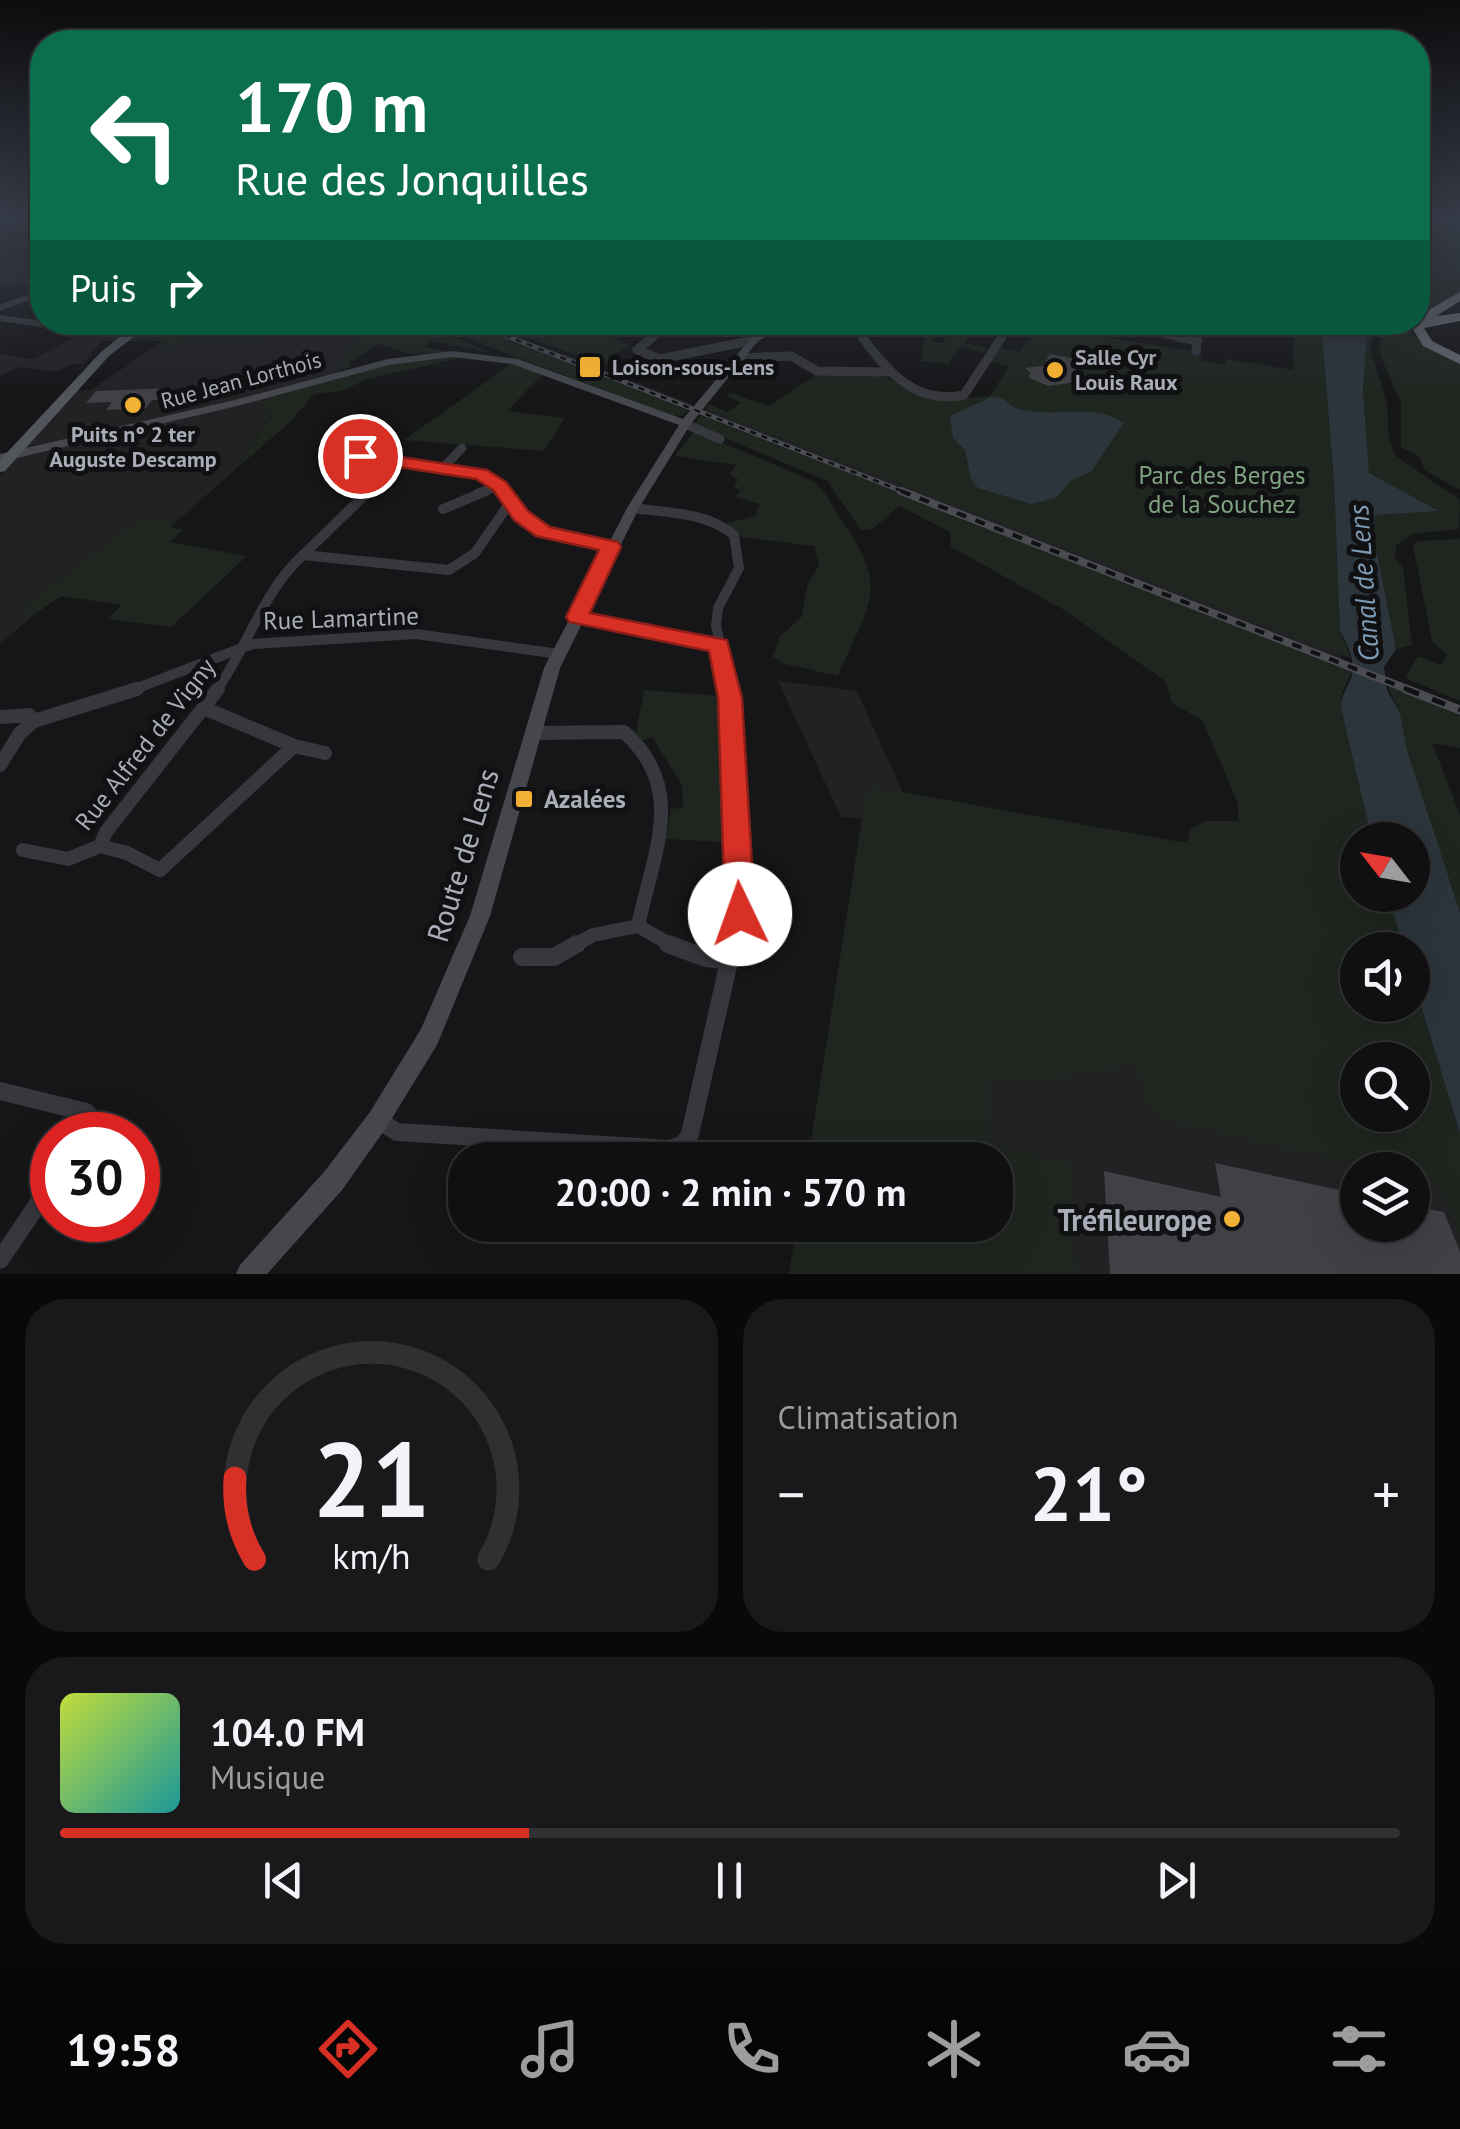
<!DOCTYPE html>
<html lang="fr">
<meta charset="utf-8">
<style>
body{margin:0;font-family:"PT Sans",sans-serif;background:#19191b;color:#f1f3f6;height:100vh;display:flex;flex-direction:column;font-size:38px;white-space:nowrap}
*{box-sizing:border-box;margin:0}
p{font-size:32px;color:#9c9d9f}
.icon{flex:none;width:55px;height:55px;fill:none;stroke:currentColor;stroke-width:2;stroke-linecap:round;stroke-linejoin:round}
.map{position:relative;height:1274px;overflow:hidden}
.side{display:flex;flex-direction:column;gap:25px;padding:25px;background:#09090a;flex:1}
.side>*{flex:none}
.top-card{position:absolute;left:30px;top:30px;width:1400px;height:305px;border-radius:40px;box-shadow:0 10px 40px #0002,0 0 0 2px #303032;background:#0b6e4f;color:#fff;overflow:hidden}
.needle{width:65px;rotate:301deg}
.controls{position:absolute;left:1340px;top:822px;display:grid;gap:20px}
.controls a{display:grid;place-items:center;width:90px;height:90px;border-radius:50%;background:#101012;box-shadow:0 10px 40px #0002,0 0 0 2px #303032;font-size:50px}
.speed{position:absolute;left:30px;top:1112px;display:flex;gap:20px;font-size:50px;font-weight:700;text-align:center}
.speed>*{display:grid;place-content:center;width:130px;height:130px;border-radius:50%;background:#101012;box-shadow:0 10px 40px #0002,0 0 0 2px #303032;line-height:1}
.speed .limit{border:15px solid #d22;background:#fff;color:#111}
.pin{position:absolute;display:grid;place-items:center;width:85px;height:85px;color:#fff;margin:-42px;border:5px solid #fff;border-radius:50%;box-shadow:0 2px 10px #0007}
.me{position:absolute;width:110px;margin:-55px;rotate:357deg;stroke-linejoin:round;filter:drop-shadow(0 0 8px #0008)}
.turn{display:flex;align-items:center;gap:35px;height:210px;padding:0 40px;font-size:45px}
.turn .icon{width:130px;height:130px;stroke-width:2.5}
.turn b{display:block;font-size:70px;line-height:85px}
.then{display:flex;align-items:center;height:95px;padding:0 40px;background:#0003;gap:20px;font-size:38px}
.big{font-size:75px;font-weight:600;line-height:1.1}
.side .card{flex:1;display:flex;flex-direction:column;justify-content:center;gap:15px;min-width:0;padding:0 35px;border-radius:40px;background:#19191b}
.side .dial{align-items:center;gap:0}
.dial svg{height:260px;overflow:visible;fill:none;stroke:#303032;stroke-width:7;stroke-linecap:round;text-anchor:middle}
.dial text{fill:#f1f3f6;stroke:none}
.song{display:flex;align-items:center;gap:30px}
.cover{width:120px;height:120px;border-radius:15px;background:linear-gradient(135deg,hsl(70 70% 55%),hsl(180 70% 35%))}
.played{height:10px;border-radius:5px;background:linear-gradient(90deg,#d93025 35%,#303032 35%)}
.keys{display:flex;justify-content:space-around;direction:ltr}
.heat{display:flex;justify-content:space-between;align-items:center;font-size:55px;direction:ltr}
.side .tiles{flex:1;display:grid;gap:25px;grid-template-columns:1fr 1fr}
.card:last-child{grid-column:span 2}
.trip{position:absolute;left:448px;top:1142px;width:565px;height:100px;border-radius:40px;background:#101012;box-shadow:0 10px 40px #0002,0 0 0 2px #303032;font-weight:600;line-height:100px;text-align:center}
.tab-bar{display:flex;height:160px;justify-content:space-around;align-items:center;background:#060607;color:#9c9d9f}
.tab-bar .icon{width:70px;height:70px}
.tab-bar .on{color:#d93025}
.tab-bar b{font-size:45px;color:#f1f3f6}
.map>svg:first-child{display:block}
.built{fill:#222225;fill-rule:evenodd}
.green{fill:#1e261f;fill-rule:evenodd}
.water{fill:#2c353c}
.building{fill:#404145}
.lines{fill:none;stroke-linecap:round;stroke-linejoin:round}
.street-far4{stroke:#37383d;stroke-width:6}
.street-far3{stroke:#37383d;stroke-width:9}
.street-far2{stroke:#37383d;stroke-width:10}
.street-far1{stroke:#37383d;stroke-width:14}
.street{stroke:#37383d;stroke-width:18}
.secondary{fill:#45474d;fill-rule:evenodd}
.primary{fill:#53555c;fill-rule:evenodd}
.highway{fill:#63666e;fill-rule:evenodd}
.rail-far2-casing{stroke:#4a4c52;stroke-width:5}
.rail-far1-casing{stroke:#4a4c52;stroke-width:8}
.rail-casing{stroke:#4a4c52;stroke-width:9}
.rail-far2{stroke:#111113;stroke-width:2.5;stroke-dasharray:6;stroke-linecap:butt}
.rail-far1{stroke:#111113;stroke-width:4;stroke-dasharray:10;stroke-linecap:butt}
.rail{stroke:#111113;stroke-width:5;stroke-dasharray:14;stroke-linecap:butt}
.route{fill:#d93025;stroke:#8d1f18;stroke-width:2.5}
.poi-dot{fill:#f2b134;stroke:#111113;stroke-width:4}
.labels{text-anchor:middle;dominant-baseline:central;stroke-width:10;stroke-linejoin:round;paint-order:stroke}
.far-poi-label{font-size:22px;font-weight:bold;fill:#a8adb8;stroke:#111113;text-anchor:start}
.far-street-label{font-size:22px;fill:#a8adb8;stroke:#111113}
.park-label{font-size:25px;fill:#7fa381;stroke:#111113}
.street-label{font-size:25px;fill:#a8adb8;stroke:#111113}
.poi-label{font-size:25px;font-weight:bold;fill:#a8adb8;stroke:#111113;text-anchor:start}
.water-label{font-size:28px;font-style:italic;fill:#7f9bb3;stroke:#111113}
.near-street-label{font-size:30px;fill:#a8adb8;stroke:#111113}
.near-poi-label{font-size:30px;font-weight:bold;fill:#a8adb8;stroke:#111113;text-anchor:end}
</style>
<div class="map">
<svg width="1460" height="1274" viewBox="0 0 1460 1274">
<rect width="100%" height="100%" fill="#161618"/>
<path class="built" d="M0,260L42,263V287L0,284Z
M112,323H309L358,335L339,369L344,376L261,412H273L236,469L176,522L143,518L19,611L35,614L0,644V475L73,391L91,390L163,341H102L83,364H72L57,372L19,367L0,376V354L33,359L96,326Z
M466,323H481L692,404L688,410Z
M706,409L1005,524L1342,654L1337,666L701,415Z
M778,681L857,691L903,793L1187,844L1347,961L1371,1060H1358V1115L1438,1183L1460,1234V1274H789L797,1225H995V1160H808L862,818L841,817ZM1358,1170H1412V1225H1358Z"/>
<path class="green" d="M1418,219H1460V292L1418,318Z
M420,322L492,353L431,341L424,347L447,352L412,354L378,344L349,363L351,367L339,370L357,335L186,341L175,346L155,347L163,340L123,339L148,327L142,323Z
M427,323H466L688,410L683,416L670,415Z
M485,323H628L614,338L631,346L610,356L612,361L604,359L608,362L603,364Z
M927,323H937L932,341L942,343L957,323H979L965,343L987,348L984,352L961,347L948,364L921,361Z
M1273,323H1321L1334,483L1340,631L1351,658L706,409L709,404L727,412L741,403L727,396L730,393L769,406L818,374H880L920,396L937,401L990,396L1009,366L988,361L998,347L1019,352L1039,326L1201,353V360L1225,365L1226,359L1293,370L1294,338L1274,334Z
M1368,323H1375L1371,351L1387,404L1389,439L1396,456L1460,500L1459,529L1412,534L1396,545L1395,559L1403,567L1412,645L1396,649L1374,538V515L1439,510L1373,478L1369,473L1363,391Z
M1383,323H1413L1412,333L1421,342L1460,362V490L1424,470L1420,457L1401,447V404L1379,352Z
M448,357H464L367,379L341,391L314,394L290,422L236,469L273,413H260L269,398L390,364Z
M511,364L543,374L507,411L565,418L544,451L404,440Z
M701,415L1352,672L1341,695V708L1372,840H1358V895H1388L1404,950H1358V1005H1412L1413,980L1460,1133V1234L1438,1183L1413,1177L1412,1170H1381L1163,1120L1146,1104L1136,1064L1053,1079L989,1080V1144L1071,1164L1076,1274H789L797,1225H995V1160H808L868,786L1187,843L1190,830L1205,821H1238V804L1203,721L1172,703L1165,681L1064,610L951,547L950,532L899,506L873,529L861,530L827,481L694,425ZM1358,1060H1412V1115H1358Z
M694,431L811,480C828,492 832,507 844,524C892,592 866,607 838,676L785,664L773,657L780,636L801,618L807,586L819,565L814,546L741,537L727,523L755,516L760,504L735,497L741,490L734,488L738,479L729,474L736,465L675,456Z
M143,517L176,522L171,527L183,530L170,542L247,556L171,627L107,619L122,605L61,596L35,614L17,612Z
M1460,539V701L1405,678L1418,656L1441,665L1447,655L1432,641L1413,546L1418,541Z
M1387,685L1460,714V748L1432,743L1460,815V912L1407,750L1400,713Z
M644,690L720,696L725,842L666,839L671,808L683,809L682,785L652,737L641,742L636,733Z"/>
<path class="water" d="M1321,323H1368L1363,391L1369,473L1439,511L1375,515L1374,538L1396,649L1384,667L1387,690L1400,713L1407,750L1460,912V1133L1413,980L1412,950H1404L1388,895H1412V840H1372L1341,708C1341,694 1347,690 1351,678C1357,662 1347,644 1340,631L1334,483Z
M991,397C1011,398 1005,405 1019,409C1053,419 1094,402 1124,423L1091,472L1070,481L1056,498L1031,504L978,488L971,479L965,450L953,438L950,416Z"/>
<path class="building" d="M1050,354L1086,361L1078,374L1085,381L1048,386L1028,377L1031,373L1025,368L1043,366Z
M174,388L165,400H152L146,408L106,410L112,402L86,403L96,391Z
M1215,1163L1358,1194V1225H1412V1206L1444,1212L1460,1252V1274H1110L1104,1171L1221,1197Z"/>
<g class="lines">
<path class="street-far4" d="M0,308L24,299L42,298
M0,318L105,333
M1097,322L1190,340
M853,325L864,340
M650,340L671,322
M1000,340L1014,322
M1197,340L1198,322"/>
<path class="street-far3" d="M862,337C889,373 916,405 964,395L1002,337
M1177,337L1198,341
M637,350L660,359L754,340
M637,350L653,337
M1196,351L1197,337
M739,358L791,356L817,371L889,372
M685,424L720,439
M361,456L481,474L505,493
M445,466L462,448
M366,493L397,463
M478,493L500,486"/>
<path class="street-far2" d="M369,491L303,555L449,570L475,553L511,501
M503,491C535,535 561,535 611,547
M633,508C667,513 707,512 734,535L739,568L718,608L716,625L729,691
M443,509L486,491
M577,617L719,646
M130,691L252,644L416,634L559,654
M216,691C248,647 263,591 303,555"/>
<path class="street-far1" d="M728,689L740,914L733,946
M206,709L294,746L325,753
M0,717L29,715L34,721L20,733L0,765
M34,721L137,689
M533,733L624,732C688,789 653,853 638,926
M100,846L127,853L160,870L294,746
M23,850L68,859L100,846L106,832L218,689
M573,946L593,935L638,926L673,946"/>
<path class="street" d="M668,944L706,958L731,961
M522,957H554L577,944
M0,1091L86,1112L92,1119L85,1135
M378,1120L397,1132L669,1149L683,1145L690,1134L733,944
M0,1260L52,1183"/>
<path class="secondary" d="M752,322L788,325L884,322L880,325L788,331L779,329L757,342L690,425L639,508L560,668L490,916L437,1045L386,1128L342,1190L267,1274H236L240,1265L324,1172L370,1112L421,1029L470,916L544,668L627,508L679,425L512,364L452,357L389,365L241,405L0,462V454L235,400L388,359L452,351L518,359L683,419L751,338L769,327Z"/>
<path class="primary" d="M116,322H141L144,329L109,356L5,471L0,472V460L101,352L121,336H105L99,333Z"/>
<path class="highway" d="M1460,292V301L1436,316L1460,313V321L1424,328L1432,341L1460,355V364L1423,346L1411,326L1418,322V316Z"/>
<g class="rail-far2-casing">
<path id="rail-far2" d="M471,322L907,493"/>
</g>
<g class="rail-far1-casing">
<path id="rail-far1" d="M901,491L1412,691"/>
</g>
<g class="rail-casing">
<path id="rail" d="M1406,689L1460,710"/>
</g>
<use href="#rail-far2" class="rail-far2"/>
<use href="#rail-far1" class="rail-far1"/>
<use href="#rail" class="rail"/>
</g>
<linearGradient id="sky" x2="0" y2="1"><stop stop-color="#0c0c0d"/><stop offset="0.55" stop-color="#363c48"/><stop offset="1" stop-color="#363c48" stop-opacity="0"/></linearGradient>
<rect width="1460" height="397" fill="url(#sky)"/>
<path class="route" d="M360,451L487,470L506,482L528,511L550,527L618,542L621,547L590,613L727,640L742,698L755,914L750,923L740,927L729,923L725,914L718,698L709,651L569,622L566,617L599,550L536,536L514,520L493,490L476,479L354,460L352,456Z"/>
<g class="poi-dot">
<rect x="578" y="355" width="24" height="24" rx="5"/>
<circle cx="1055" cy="370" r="10"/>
<circle cx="133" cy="405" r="10"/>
<rect x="514" y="789" width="20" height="20" rx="5"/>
<circle cx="1232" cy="1219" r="10"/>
</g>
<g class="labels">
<g class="far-poi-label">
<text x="1075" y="357">Salle Cyr<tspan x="1075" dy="25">Louis Raux</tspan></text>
<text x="612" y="367">Loison-sous-Lens</text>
<text x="133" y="434" text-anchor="middle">Puits n° 2 ter<tspan x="133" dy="25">Auguste Descamp</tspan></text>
</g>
<g class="far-street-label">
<text transform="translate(241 380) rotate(-15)">Rue Jean Lorthois</text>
</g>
<g class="park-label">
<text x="1222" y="475">Parc des Berges<tspan x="1222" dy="29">de la Souchez</tspan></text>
</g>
<g class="street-label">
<text transform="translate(341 618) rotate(-2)">Rue Lamartine</text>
<text transform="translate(145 744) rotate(-52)">Rue Alfred de Vigny</text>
</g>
<g class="poi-label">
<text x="544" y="799">Azalées</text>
</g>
<g class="water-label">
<text transform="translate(1363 583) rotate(-94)">Canal de Lens</text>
</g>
<g class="near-street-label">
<text transform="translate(462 855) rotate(-73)">Route de Lens</text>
</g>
<g class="near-poi-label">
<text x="1212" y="1219">Tréfileurope</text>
</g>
</g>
</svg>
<div class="controls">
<a><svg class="needle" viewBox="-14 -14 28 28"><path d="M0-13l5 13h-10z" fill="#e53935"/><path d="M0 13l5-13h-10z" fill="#9c9d9f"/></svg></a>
<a><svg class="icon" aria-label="sound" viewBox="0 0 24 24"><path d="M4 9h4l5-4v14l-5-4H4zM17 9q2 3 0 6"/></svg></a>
<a><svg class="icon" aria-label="search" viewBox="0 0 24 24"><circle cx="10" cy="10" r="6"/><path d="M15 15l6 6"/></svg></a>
<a><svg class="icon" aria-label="layers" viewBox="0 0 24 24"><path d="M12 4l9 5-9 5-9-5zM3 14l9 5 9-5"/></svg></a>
</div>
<div class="speed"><div class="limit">30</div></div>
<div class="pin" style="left:360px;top:456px;background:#d93025"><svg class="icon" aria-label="arrive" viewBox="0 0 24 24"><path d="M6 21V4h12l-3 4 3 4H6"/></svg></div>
<svg class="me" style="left:740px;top:914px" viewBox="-20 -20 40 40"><circle r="19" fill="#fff"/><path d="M0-13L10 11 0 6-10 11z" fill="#d93025"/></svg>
<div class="trip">20:00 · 2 min · 570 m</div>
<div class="top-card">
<div class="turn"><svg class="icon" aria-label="left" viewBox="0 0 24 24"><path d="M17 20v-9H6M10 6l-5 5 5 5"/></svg><div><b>170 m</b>Rue des Jonquilles</div></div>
<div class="then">Puis<svg class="icon" aria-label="right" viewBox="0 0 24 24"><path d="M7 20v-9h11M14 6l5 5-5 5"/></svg></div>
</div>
</div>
<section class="side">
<div class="tiles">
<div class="card dial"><svg viewBox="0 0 100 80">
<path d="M14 69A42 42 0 1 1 86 69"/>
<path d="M14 69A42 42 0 0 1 8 44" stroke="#d93025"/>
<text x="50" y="56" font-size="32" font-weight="700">21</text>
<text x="50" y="72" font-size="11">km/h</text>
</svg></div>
<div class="card"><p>Climatisation</p>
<div class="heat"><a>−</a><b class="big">21°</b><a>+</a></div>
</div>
<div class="card">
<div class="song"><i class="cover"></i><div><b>104.0 FM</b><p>Musique</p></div></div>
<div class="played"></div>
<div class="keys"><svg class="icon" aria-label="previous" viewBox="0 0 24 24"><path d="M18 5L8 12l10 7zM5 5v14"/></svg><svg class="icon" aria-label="pause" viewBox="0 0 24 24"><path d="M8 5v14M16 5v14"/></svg><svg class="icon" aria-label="next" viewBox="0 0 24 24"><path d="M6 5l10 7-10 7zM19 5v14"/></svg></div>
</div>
</div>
</section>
<nav class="tab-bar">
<b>19:58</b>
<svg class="icon on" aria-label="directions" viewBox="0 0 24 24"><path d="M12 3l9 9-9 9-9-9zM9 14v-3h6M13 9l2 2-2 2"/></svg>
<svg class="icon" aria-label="music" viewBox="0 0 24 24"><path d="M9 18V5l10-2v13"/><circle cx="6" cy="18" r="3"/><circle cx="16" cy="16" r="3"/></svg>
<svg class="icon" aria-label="phone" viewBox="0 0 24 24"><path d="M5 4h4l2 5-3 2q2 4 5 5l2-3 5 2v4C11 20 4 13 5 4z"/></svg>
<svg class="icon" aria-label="climate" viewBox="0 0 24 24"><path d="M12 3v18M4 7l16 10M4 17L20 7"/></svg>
<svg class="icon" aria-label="car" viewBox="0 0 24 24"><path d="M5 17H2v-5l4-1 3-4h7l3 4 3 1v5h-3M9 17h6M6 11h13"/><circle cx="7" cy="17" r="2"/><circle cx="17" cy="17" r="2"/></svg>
<svg class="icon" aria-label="filters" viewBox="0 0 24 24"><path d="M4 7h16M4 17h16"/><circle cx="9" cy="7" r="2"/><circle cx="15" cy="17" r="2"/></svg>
</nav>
